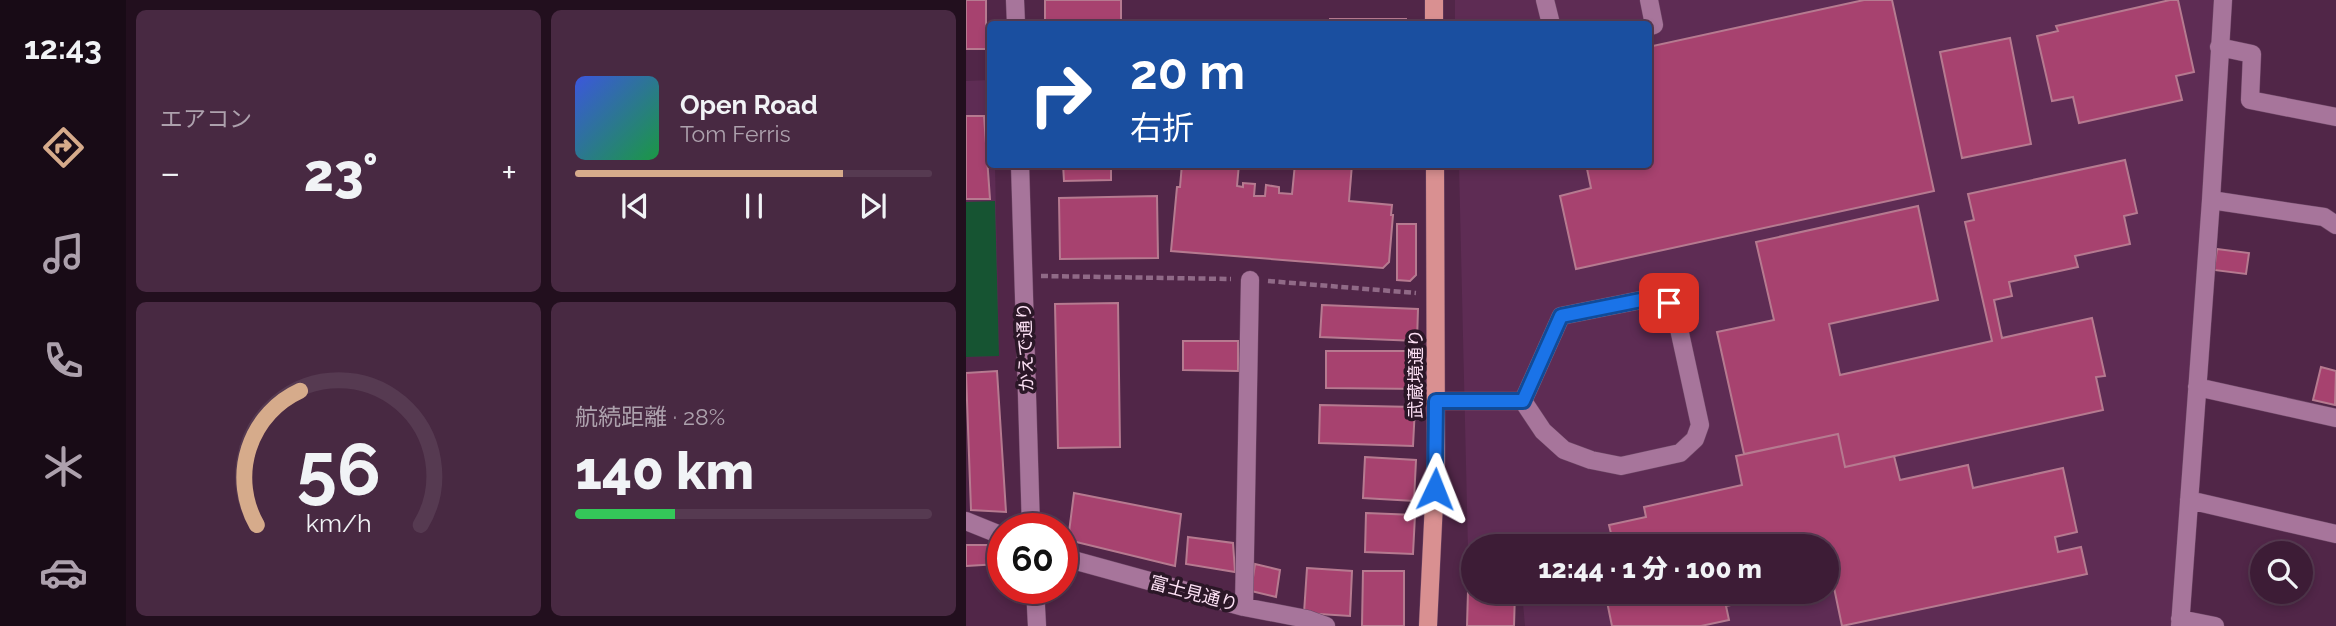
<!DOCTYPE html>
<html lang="ja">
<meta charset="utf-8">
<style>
body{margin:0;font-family:Raleway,"Noto Sans JP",sans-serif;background:#482942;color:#f1f3f6;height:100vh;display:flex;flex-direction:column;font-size:26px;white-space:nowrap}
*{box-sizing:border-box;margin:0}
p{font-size:23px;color:#ada1ad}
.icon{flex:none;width:38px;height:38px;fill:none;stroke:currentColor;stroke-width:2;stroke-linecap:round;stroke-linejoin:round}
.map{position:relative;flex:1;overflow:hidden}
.side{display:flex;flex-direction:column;gap:10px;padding:10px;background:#220f1e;width:840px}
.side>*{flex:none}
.guide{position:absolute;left:21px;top:21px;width:665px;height:147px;border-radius:7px;box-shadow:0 4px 10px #0003,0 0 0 2px #563a51;background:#1a4fa0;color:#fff;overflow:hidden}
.buttons{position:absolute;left:1284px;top:541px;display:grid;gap:14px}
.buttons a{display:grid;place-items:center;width:63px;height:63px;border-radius:50%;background:#3d1c36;box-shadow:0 4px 10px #0003,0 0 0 2px #563a51;font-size:35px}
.speed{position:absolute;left:21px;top:513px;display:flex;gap:14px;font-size:35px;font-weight:700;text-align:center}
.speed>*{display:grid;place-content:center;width:91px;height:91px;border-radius:50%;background:#3d1c36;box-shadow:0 4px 10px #0003,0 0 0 2px #563a51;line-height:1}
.speed .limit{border:10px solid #d22;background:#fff;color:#111}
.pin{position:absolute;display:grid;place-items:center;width:60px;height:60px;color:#fff;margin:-30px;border-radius:14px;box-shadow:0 4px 10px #0006}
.me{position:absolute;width:77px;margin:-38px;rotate:2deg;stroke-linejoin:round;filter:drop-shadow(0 0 5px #0008)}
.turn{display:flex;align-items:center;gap:24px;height:147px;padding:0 28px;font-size:32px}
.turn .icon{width:91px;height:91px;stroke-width:2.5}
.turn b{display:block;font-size:49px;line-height:60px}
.big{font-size:52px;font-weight:800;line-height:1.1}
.side .widget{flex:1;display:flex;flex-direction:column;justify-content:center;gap:10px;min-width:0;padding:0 24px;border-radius:10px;background:#482942}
.side .dial{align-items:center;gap:0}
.dial svg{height:182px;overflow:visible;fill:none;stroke:#563a51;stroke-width:7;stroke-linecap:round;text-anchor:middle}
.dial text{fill:#f1f3f6;stroke:none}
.song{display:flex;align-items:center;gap:21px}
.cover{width:84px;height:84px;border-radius:10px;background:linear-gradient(135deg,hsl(230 70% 55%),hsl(140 70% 35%))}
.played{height:7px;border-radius:4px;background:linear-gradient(90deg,#d6ab8b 75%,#563a51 75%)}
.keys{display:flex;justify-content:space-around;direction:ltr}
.heat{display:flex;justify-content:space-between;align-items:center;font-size:38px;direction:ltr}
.charge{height:10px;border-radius:5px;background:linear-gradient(90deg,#34c759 28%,#563a51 0)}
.side .tiles{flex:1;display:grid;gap:10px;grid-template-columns:repeat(2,1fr)}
.trip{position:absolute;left:495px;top:534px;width:378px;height:70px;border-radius:35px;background:#3d1c36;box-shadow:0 4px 10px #0003,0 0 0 2px #563a51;font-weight:800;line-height:70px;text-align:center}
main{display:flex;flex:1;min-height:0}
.dock{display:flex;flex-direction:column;width:126px;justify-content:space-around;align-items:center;background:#180b16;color:#ada1ad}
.dock .icon{width:49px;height:49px}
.dock .selected{color:#d6ab8b}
.dock b{font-size:32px;color:#f1f3f6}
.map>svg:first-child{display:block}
.built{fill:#5e2c54}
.green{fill:#165432}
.building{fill:#a7426f;stroke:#b67a90;stroke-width:2}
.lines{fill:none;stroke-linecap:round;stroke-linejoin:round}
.minor-casing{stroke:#6d4765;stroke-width:19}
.major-casing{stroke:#6d4765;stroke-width:19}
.path{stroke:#906a87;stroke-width:4.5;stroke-dasharray:7 3.5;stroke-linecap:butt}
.minor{stroke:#a7759b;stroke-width:18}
.major{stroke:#d99091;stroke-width:18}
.route-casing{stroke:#114b97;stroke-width:18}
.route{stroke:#1a73e8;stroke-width:12}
.labels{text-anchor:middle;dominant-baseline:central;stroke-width:7;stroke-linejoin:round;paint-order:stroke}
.street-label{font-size:18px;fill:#fce0f4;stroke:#2b1727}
</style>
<main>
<nav class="dock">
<b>12:43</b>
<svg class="icon selected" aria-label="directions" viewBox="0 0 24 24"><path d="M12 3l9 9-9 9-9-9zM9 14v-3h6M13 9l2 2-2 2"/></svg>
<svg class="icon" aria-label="music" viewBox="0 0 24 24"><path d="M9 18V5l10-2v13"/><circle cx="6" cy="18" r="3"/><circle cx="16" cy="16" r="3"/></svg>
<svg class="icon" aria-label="phone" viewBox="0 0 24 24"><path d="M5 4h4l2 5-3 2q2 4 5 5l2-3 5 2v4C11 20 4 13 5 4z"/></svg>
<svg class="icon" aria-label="climate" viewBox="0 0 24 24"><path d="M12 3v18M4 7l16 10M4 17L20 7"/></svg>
<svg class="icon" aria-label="car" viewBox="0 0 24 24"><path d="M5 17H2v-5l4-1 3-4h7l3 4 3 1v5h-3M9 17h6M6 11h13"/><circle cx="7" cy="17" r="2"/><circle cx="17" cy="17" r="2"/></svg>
</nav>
<section class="side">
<div class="tiles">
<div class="widget"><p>エアコン</p>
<div class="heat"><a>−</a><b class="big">23°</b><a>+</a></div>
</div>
<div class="widget">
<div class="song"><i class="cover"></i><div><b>Open Road</b><p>Tom Ferris</p></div></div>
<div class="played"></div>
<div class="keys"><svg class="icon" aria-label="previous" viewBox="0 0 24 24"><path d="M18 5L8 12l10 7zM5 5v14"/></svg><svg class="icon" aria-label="pause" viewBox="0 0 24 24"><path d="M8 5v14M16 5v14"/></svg><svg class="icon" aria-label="next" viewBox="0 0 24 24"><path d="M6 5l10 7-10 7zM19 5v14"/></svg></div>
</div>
<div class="widget dial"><svg viewBox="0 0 100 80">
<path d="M14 69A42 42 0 1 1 86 69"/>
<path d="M14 69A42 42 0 0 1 33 10" stroke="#d6ab8b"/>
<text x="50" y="56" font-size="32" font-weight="700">56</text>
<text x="50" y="72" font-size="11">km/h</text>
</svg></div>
<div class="widget"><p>航続距離 · 28%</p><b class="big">140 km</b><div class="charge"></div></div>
</div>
</section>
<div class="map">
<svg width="1370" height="626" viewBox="0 0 1370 626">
<rect width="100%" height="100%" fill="#512648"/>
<path class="built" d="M489,0H1249L1231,387L1207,626H559L556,592H861V546H508L507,551L502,550L493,165L682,164V24H489Z
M24,80V164L29,165L33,356L0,357V81Z"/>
<path class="green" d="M29,201L33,356L0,357V202Z"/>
<path class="building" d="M0,0H20V49H0Z
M79,0H155V24H79Z
M898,0H926L968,191L610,269L594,196L625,188L620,164H682V47Z
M1204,0H1212L1228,72L1210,76L1216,100L1113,123L1107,97L1086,101L1071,36L1092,31L1090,26Z
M364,19H440V24H364Z
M1044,38L1065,144L996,158L974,52Z
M0,116H18L24,199H0Z
M1159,160L1171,213L1158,216L1164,244L1109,256L1112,267L1043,282L1046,296L1028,300L1036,338L1126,318L1139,376L1130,377L1137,410L879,467L872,434L778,454L751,332L808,320L790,242L952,206L972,300L863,324L874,375L1026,341L999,222L1008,220L1002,194Z
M97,164H145V180L98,181Z
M216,164H273L271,186L277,187V183L289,184L288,196H299L300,185L313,187V193L326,194L329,164H386L383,201L426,205L425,215H427L423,262L417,268L205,251L211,187H214Z
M191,196L192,258L94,259L93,198Z
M431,224H450V275L444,281L431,280Z
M1251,249L1283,253L1280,274L1248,270Z
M152,303L154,447L92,448L89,304Z
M356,305L452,309L451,341L354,337Z
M217,341H272V371L217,370Z
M360,351H454V389L360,388Z
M1355,367L1370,371L1369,405L1347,400Z
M31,371L40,512L5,510L0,373Z
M354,405L449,407L447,446L353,443Z
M872,434L879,467L928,456L934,480L1002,465L1007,488L1097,468L1111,532L1089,537L1092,552L1115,547L1121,574L876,626L867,583L861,584V546H648L643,525L680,517L678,507L776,485L770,456Z
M399,457L450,460L448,501L397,498Z
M108,493L215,514L209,566L102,540Z
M400,513L449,515L447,554L399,552Z
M222,537L267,543L269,572L220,564Z
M0,545H31L33,564L0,566Z
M503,556H508V592H549L548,626H501Z
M289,564L314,570L310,597L285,591Z
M341,568L386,571L384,616L338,613Z
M397,571H438V626H396Z
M639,592H828L760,606L763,620L735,626H646Z"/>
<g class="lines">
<g class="minor-casing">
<path id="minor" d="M49,0L50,24
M579,0L585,24
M682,27L688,25L683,0
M1253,47L1286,54L1284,100L1370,117
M54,164L65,528
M1245,200L1358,217L1370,225
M685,298L703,303L710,315L734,425L729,439L714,453L655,466L625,460L598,450L577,431L557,401L595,316Z
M1231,387L1370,418
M470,401H557
M1223,500L1370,534
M0,521L37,536
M96,557L278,607L341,619L360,626
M69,588L71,626
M278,607L284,280
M1214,619L1249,626
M1214,626L1245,200L1257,0"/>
</g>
<g class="major-casing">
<path id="major" d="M468,0V24
M462,626L470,461L469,164"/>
</g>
<path class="path" d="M75,276L265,279
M302,281L450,293"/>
<use href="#minor" class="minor"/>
<use href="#major" class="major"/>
</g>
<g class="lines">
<g class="route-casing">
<path id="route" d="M469,489L470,401H557L595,316L685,298L703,303"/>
</g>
<use href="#route" class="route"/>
</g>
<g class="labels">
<g class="street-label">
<text transform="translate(59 347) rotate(-92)">かえで通り</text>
<text transform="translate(449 374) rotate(-90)">武蔵境通り</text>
<text transform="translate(228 593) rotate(15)">富士見通り</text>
</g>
</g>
</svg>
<div class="buttons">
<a><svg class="icon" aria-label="search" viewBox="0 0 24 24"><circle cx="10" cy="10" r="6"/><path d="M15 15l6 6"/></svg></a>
</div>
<div class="speed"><div class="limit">60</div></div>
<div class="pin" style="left:703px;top:303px;background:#d93025"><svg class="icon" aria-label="arrive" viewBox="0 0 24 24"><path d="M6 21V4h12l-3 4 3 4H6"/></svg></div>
<svg class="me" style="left:469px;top:489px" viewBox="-20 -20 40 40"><path d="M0-17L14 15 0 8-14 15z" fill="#1a73e8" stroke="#fff" stroke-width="4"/></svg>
<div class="trip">12:44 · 1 分 · 100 m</div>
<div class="guide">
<div class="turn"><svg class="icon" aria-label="right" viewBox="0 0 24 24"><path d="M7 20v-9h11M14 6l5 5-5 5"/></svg><div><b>20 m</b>右折</div></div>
</div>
</div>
</main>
